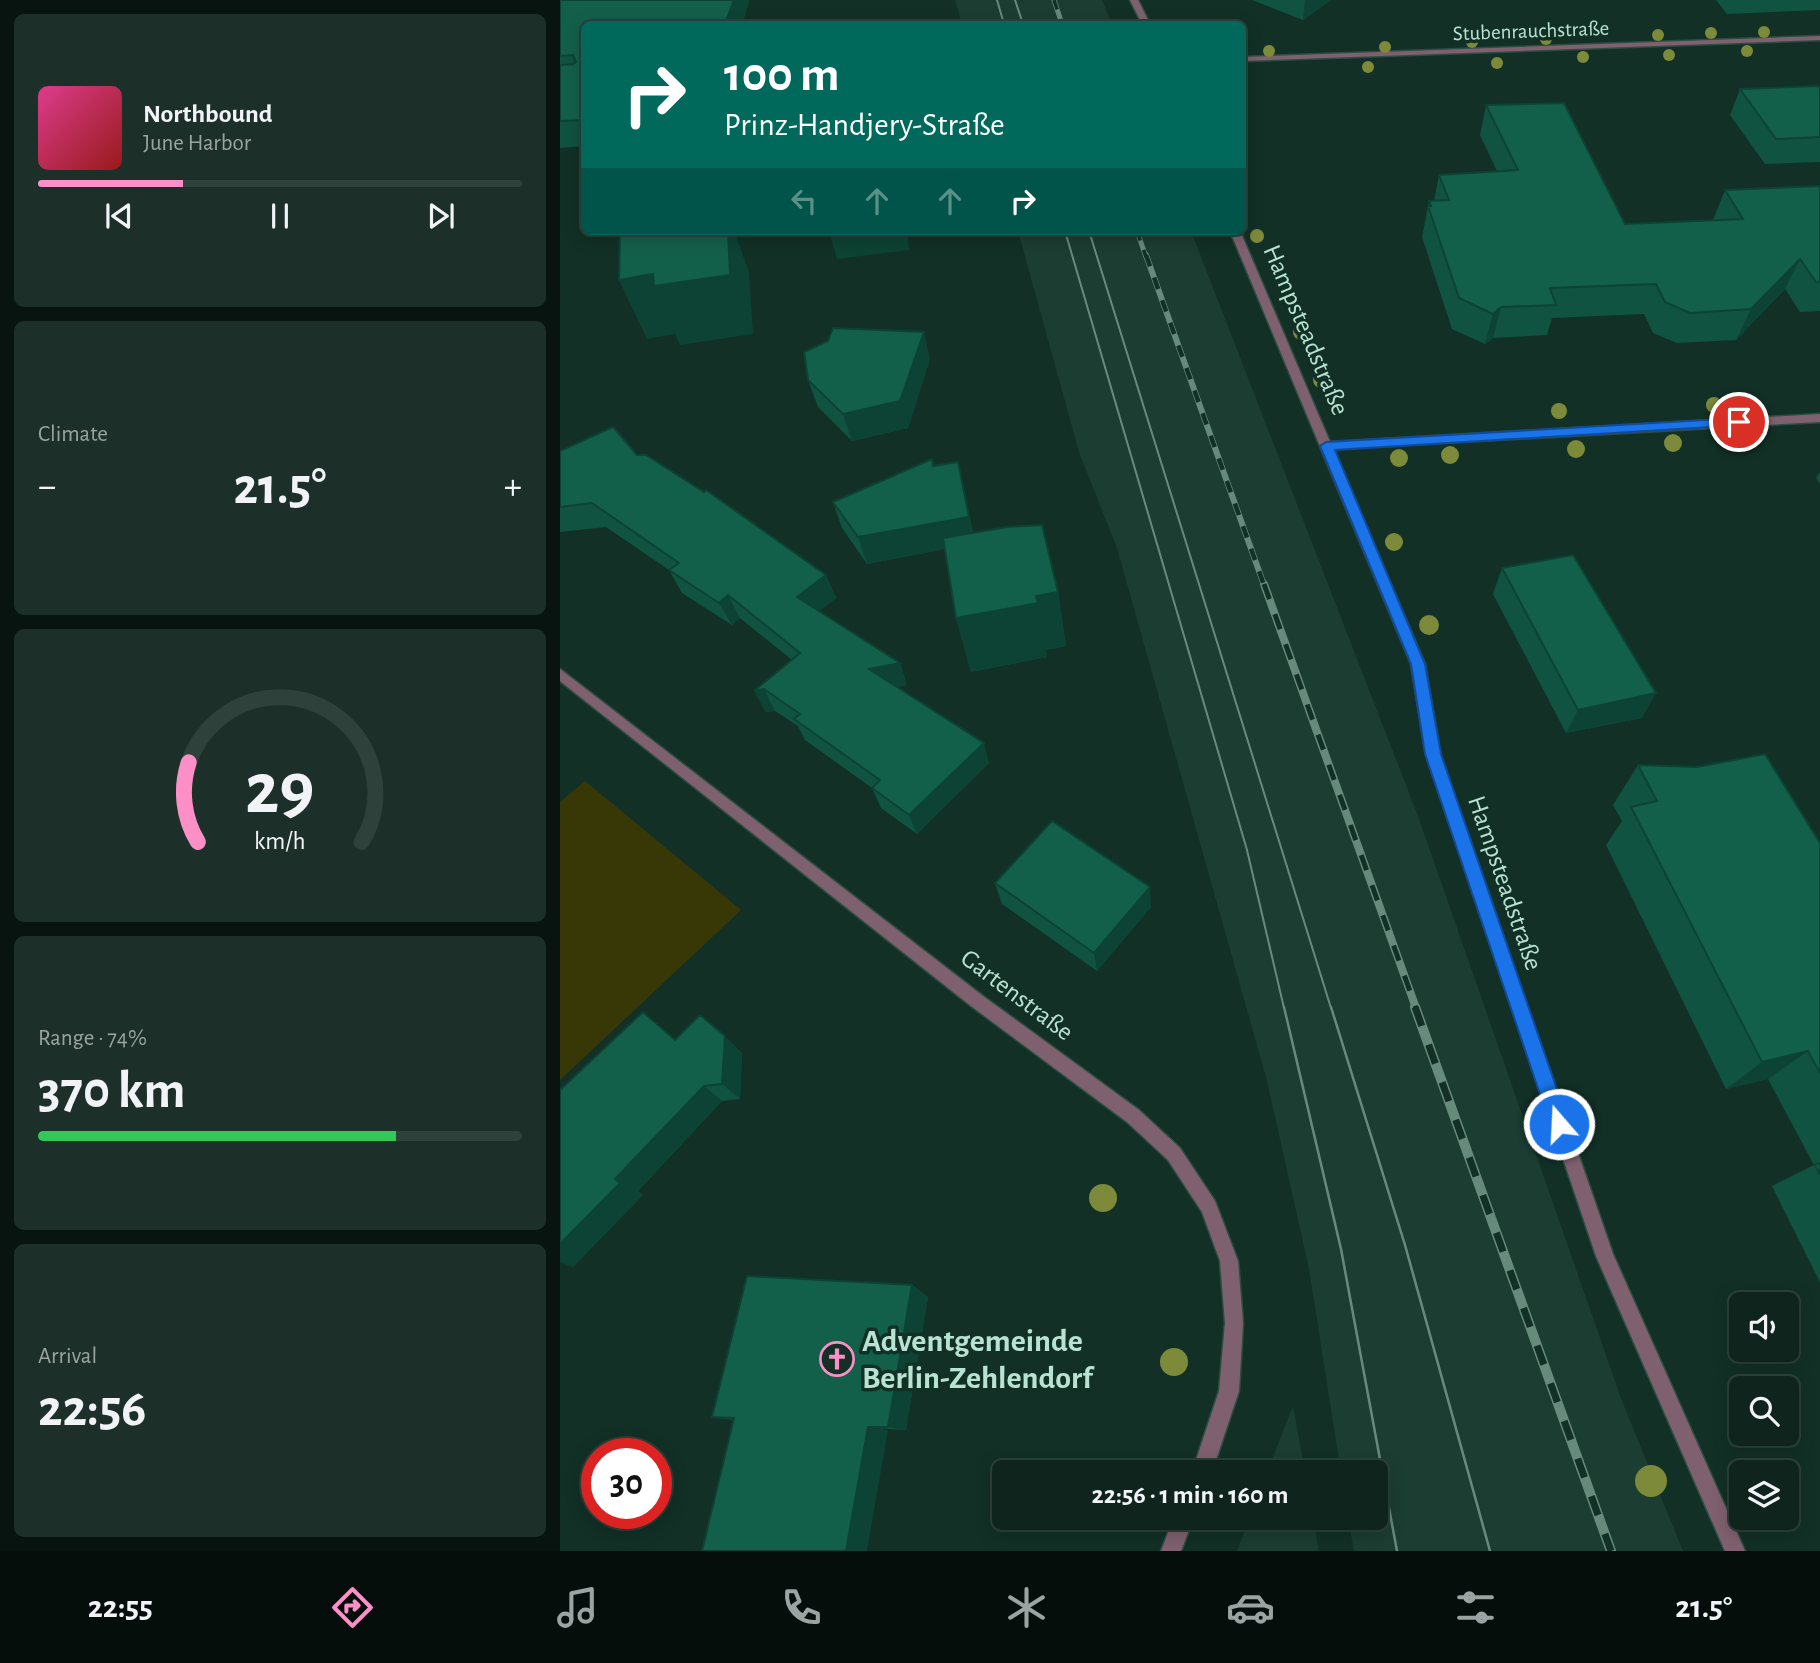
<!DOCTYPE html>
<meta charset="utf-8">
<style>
body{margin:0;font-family:"Alegreya Sans",sans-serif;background:#1c3029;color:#f1f3f6;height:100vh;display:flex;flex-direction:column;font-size:26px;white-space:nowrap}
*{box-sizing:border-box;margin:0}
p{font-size:23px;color:#9ba4a3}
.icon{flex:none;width:38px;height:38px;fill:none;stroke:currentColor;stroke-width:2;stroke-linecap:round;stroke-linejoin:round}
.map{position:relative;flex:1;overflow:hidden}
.drawer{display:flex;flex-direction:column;gap:14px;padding:14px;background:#08140f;width:560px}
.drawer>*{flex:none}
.top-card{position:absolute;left:21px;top:21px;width:665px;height:214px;border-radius:10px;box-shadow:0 4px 18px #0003,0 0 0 2px #2e413b;background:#00695c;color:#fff;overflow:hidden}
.fabs{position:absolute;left:1169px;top:1292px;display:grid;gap:14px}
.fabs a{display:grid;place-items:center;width:70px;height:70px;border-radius:10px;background:#0e241c;box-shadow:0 4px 18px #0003,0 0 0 2px #2e413b;font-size:35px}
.speed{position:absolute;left:21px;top:1438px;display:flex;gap:14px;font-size:35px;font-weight:700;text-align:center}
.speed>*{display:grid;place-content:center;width:91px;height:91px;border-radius:50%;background:#0e241c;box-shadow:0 4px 18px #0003,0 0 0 2px #2e413b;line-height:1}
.speed .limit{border:10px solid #d22;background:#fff;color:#111}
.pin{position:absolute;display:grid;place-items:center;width:60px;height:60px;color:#fff;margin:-30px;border:4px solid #fff;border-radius:50%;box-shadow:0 2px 7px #0007}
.me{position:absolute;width:77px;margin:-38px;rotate:341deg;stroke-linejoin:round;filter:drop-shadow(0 0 5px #0008)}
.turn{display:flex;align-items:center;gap:24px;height:147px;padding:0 28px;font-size:32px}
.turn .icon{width:91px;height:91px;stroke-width:2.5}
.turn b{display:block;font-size:49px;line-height:60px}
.lanes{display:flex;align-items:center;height:66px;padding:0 28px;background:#0003;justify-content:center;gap:35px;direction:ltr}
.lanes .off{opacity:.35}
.big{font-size:52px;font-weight:700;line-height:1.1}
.drawer .widget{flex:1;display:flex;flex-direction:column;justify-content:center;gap:10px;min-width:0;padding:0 24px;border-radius:10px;background:#1c3029}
.drawer .dial{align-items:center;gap:0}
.dial svg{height:182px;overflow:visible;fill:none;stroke:#2e413b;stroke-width:7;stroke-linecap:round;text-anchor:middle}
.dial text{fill:#f1f3f6;stroke:none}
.song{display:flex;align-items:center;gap:21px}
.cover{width:84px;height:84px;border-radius:10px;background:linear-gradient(135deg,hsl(330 70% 55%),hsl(0 70% 35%))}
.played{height:7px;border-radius:4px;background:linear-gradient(90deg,#fb8fc6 30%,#2e413b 30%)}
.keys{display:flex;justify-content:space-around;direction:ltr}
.heat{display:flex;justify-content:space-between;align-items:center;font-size:38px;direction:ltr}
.charge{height:10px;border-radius:5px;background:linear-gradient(90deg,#34c759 74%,#2e413b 0)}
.trip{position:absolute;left:432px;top:1460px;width:396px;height:70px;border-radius:10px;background:#0e241c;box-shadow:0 4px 18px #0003,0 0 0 2px #2e413b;font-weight:700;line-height:70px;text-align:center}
.menu{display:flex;height:112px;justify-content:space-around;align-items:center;background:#060e0b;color:#9ba4a3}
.menu .icon{width:49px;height:49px}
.menu .active{color:#fb8fc6}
.menu b{font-size:32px;color:#f1f3f6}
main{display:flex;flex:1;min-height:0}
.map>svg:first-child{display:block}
.built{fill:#1c3d32}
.green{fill:#383807}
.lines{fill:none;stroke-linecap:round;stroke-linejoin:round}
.minor-casing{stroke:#2d4d42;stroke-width:3}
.minor{fill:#7f606e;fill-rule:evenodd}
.tram-far1{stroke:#668b7d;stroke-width:2}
.tram{stroke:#668b7d;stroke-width:2.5}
.rail-far3-casing{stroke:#668b7d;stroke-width:5}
.rail-far2-casing{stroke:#668b7d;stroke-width:6}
.rail-far1-casing{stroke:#668b7d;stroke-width:8}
.rail-casing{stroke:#668b7d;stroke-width:10}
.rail-far3{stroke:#123026;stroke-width:3.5;stroke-dasharray:10;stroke-linecap:butt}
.rail-far2{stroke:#123026;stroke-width:4.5;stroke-dasharray:12;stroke-linecap:butt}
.rail-far1{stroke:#123026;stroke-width:5;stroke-dasharray:16;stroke-linecap:butt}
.rail{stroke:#123026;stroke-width:7;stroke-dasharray:20;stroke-linecap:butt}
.tree{fill:#7c8a39}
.wall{fill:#105340}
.shaded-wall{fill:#0d4334}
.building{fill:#13604a;stroke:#0d4334;stroke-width:2}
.route{fill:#1a73e8;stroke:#114b97;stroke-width:2}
.labels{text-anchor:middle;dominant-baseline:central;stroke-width:7;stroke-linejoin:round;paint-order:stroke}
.far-street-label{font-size:21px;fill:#b8e3d2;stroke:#123026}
.street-label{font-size:26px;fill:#b8e3d2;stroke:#123026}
.near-poi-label{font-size:32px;font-weight:bold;fill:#b8e3d2;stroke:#123026;text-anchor:start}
</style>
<main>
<section class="drawer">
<div class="widget">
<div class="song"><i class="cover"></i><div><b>Northbound</b><p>June Harbor</p></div></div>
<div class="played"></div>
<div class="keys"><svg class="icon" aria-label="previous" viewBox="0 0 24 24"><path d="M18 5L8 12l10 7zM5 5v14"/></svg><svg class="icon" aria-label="pause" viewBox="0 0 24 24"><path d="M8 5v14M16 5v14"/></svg><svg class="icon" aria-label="next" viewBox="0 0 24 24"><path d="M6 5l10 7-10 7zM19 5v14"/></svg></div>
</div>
<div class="widget"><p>Climate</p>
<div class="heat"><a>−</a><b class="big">21.5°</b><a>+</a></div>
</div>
<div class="widget dial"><svg viewBox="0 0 100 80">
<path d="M14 69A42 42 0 1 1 86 69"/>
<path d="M14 69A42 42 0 0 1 10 34" stroke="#fb8fc6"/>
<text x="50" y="56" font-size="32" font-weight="700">29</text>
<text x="50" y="72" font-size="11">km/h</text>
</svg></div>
<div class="widget"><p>Range · 74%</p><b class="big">370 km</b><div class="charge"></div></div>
<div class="widget"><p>Arrival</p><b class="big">22:56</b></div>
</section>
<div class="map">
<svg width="1260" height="1551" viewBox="0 0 1260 1551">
<rect width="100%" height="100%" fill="#123026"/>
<path class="built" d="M395,0H542L552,24H402Z
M458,231H631L858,816L1062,1401L1123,1551H794L788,1517H816V1472H781L749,1269L707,1081L557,548L519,452Z
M733,1406L745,1472H707Z
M690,1517H753L759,1551H677Z"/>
<path class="green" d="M25,781L181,910L0,1080V802Z"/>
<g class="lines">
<g class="minor-casing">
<path id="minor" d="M570,0H578L590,24H582Z
M1260,36V40L682,61V57Z
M670,231H680L770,442L1260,414V422L773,449L865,664L880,754L1053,1254L1185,1551H1165L1036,1256L866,754L851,664Z
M0,669L423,996L579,1110L620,1148L655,1201L678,1261L683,1323L679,1391L652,1472H632L659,1391L665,1323L660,1261L642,1212L608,1160L567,1122L411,1006L0,681Z
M614,1517H634L621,1551H601Z"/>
</g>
<use href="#minor" class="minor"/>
<path class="tram-far1" d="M437,0L444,24
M455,0L463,24
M505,231L687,850L724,1008
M529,231L771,1008"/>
<path class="tram" d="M724,1007L781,1249L837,1551
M771,1007L845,1245L930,1551"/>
<g class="rail-far3-casing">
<path id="rail-far3" d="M494,0L502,24
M577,231L586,257"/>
</g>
<g class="rail-far2-casing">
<path id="rail-far2" d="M586,255L704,585"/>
</g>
<g class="rail-far1-casing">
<path id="rail-far1" d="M704,584L856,1008"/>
</g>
<g class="rail-casing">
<path id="rail" d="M855,1007L1051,1551"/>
</g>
<use href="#rail-far3" class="rail-far3"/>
<use href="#rail-far2" class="rail-far2"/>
<use href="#rail-far1" class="rail-far1"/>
<use href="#rail" class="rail"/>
</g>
<g class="tree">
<circle cx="1204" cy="32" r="6"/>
<circle cx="1151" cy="33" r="6"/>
<circle cx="1098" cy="35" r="6"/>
<circle cx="986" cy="39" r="6"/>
<circle cx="912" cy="42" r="6"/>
<circle cx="825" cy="47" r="6"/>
<circle cx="709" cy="51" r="6"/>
<circle cx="1187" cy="51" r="6"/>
<circle cx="1109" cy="55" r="6"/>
<circle cx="1023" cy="57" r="6"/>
<circle cx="937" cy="63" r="6"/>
<circle cx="808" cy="67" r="6"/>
<circle cx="697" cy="236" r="7"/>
<circle cx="741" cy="332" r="8"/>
<circle cx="761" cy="380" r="8"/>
<circle cx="1154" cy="405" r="8"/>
<circle cx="999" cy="411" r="8"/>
<circle cx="1113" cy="443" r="9"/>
<circle cx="1016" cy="449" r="9"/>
<circle cx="890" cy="455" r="9"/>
<circle cx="839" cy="458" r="9"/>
<circle cx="834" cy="542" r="9"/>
<circle cx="869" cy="625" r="10"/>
<circle cx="543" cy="1198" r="14"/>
<circle cx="614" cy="1362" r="14"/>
<circle cx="1091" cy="1481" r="16"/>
</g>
<path class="wall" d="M0,0L189,2L182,24H24V146L0,148Z
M692,0H771L743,20Z
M1156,0H1260V10L1167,14Z
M1180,89H1260V162L1205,164L1170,115Z
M926,105L1065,224L1153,220L1165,190L1260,186V311L1240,312L1225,289L1176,340L1117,343L1093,333L1084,314L992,318L987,335L933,338L925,344L892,329L862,237L869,201H874L879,175L937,171L920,135Z
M370,359L348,428L292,441L258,407L248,380Z
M0,451L77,455L266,575L276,598L259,611L340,663L347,685L337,687L429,763L357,834L321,808L312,788L245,740L238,726L215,711L206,712L194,691L232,660L180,618L172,625L122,593L109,570L46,527L0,532Z
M1260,472V484L1256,478Z
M404,489L413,533L498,592L506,646L486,650L487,657L411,672L396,618L385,549L307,564L282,528L273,502Z
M942,568L1082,718L1006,733L933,594Z
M1078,765L1260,843V1282L1212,1186L1254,1165L1208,1079L1166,1089L1046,845L1062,821L1053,805Z
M435,883L591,907L537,971L442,904Z
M115,1040L182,1053L180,1099L162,1101L78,1191L83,1195L13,1267Z
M352,1285L368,1297L346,1430L173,1420L152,1417Z"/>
<path class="shaded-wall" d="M174,0H189V2L182,24H165Z
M745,0H771L743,20Z
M168,231H174L189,272L193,334L120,345L115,334L87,339L59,280L93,274Z
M269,231H347L349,250L277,259Z
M1240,259L1225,289L1176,340L1191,309Z
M941,307L933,338L925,344L933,314Z
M364,332L370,359L348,428L292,441L283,414Z
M398,462L415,543L307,564L298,537Z
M266,575L276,598L247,620L237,597Z
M498,592L506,646L486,650L487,657L411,672L396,618L476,596Z
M168,595L180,618L172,625L159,603Z
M340,663L347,685L318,690L309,669Z
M204,689L215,711L206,712L194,691Z
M1096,693L1082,718L1006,733L1018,710Z
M424,743L429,763L357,834L349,815Z
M590,887L591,907L537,971L534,953Z
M165,1036L182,1053L180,1099L162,1084Z
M1248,1051L1208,1079L1166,1089L1202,1062Z
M144,1086L162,1101L78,1191L83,1195L13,1267L0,1262V1244L55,1179Z
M352,1285L368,1297L346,1430L328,1427Z
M308,1427L328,1430L307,1551H286Z"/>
<path class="building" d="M0,0H174L165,24H24V120L0,121V65L13,64L16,62L13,55L0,56Z
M1258,86L1260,89V137L1216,139L1180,89Z
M1004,103L1065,224L1183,219L1165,190L1260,186V282H1256L1240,259L1191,309L1130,313L1105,302L1096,284L990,288L996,305L941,307L933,314L899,298L868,206H871L869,201L889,200L879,175L958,170L926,105Z
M60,231H168L170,275L94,286L93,274L59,280Z
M273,328L364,332L340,401L283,414L248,380L244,352L268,341Z
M53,427L77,455H86L144,492L146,490L266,575L237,597L340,663L309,669L424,743L349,815L312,788L320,780L234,719L240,714L204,689L194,691L240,653L168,595L159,603L109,570L119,563L32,503L0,507V451Z
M372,459L373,466L398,462L409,517L298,537L273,502Z
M482,525L498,592L476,596L478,603L396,618L383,538L447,527Z
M1013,555L1096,693L1018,710L942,568Z
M1205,754L1260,843V1073L1248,1051L1202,1062L1071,807L1097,801L1078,765L1137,767Z
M492,821L590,887L534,953L435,883Z
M83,1012L115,1040L140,1015L165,1036L162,1084L144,1086L55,1179L60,1183L0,1244V1090Z
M1260,1163V1175L1255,1165Z
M187,1276L352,1285L328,1427H308L286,1551H142L174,1418L152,1417Z"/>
<path class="route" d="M1179,418L1185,422L1184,425L775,450L865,664L881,754L1009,1124L1006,1131L999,1133L993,1131L990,1124L865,754L851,664L760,446L766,442Z"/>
<defs>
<g id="church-ring" transform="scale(1.75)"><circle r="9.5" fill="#123026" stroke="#fb8fc6" stroke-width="1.5"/><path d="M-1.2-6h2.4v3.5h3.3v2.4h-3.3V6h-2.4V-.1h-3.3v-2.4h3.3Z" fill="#fb8fc6"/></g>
</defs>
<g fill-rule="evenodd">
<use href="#church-ring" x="277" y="1359"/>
</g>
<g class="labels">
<g class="far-street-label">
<text transform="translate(971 31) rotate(-2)">Stubenrauchstraße</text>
</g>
<g class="street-label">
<text transform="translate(746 330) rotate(67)">Hampsteadstraße</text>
<text transform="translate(945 883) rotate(71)">Hampsteadstraße</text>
<text transform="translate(457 995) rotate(37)">Gartenstraße</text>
</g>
<g class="near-poi-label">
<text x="302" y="1341">Adventgemeinde<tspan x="302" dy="37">Berlin-Zehlendorf</tspan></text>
</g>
</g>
</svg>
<div class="fabs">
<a><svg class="icon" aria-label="sound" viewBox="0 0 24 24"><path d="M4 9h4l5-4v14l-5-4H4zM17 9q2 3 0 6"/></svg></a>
<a><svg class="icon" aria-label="search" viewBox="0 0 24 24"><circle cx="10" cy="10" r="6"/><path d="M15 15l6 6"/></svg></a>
<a><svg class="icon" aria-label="layers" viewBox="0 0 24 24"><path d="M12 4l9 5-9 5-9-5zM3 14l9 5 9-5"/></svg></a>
</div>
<div class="speed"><div class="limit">30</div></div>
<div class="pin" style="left:1179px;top:422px;background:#d93025"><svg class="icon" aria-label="arrive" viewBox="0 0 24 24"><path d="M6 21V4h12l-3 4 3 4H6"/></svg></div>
<svg class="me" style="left:999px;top:1124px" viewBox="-20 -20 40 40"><circle r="17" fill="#1a73e8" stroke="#fff" stroke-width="3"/><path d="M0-11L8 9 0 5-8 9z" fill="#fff"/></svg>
<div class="trip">22:56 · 1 min · 160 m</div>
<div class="top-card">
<div class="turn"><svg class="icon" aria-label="right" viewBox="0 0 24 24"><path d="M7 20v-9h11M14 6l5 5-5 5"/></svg><div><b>100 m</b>Prinz-Handjery-Straße</div></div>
<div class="lanes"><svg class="icon off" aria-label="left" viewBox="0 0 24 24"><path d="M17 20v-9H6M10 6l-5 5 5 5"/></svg><svg class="icon off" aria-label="ahead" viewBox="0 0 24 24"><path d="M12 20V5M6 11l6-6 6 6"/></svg><svg class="icon off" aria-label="ahead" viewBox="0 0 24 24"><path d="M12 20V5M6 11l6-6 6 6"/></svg><svg class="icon" aria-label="right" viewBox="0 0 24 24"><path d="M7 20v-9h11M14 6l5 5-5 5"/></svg></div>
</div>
</div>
</main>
<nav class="menu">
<b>22:55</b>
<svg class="icon active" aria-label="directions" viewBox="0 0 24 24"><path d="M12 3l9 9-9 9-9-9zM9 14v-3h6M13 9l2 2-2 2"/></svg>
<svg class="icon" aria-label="music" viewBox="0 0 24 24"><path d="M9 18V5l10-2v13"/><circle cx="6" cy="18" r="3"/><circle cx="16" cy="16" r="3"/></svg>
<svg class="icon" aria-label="phone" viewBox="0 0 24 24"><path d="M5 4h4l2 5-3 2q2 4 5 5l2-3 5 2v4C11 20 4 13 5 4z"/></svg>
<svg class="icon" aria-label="climate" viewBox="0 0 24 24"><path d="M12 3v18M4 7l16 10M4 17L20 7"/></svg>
<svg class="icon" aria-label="car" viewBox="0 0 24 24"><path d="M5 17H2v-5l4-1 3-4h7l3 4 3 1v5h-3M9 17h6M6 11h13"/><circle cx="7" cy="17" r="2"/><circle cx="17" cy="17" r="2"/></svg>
<svg class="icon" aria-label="filters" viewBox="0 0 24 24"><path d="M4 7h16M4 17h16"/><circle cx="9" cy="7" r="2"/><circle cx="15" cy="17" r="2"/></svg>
<b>21.5°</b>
</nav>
